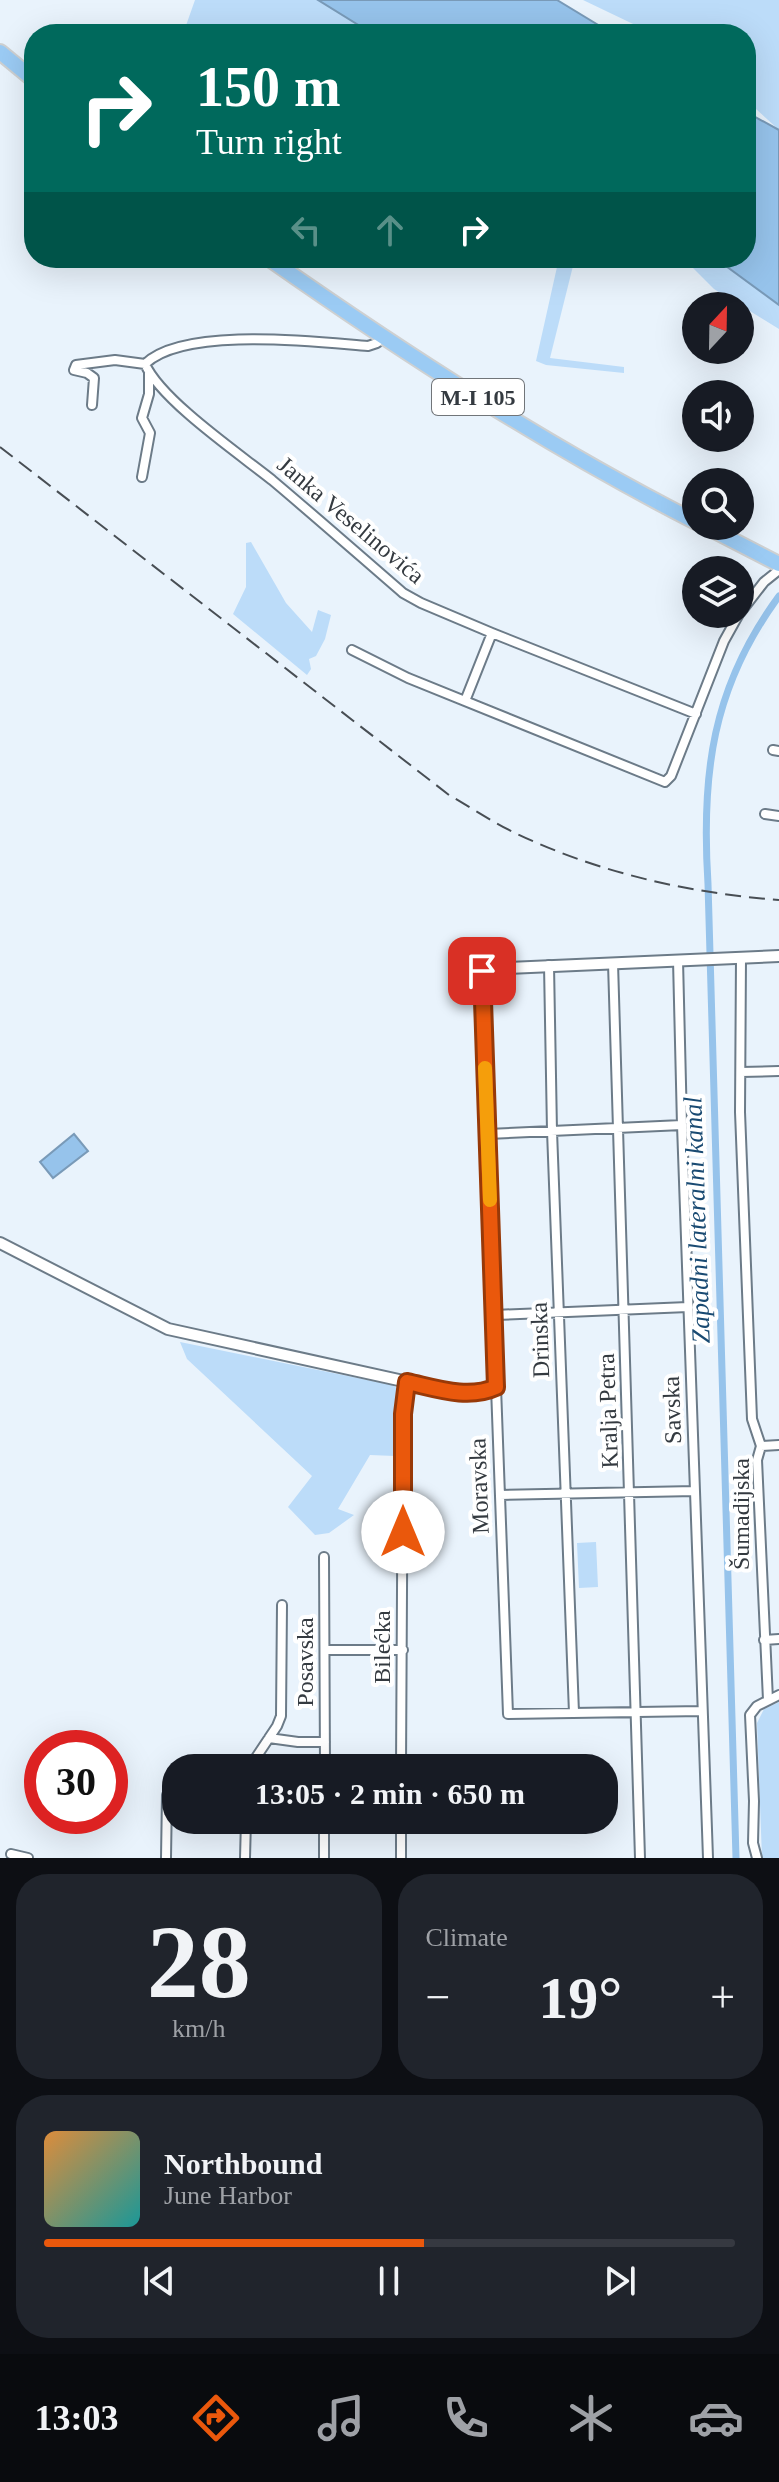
<!DOCTYPE html>
<meta charset="utf-8">
<style>
body{margin:0;font-family:"Times New Roman",serif;background:#20242c;color:#f1f3f6;height:100vh;display:flex;flex-direction:column;font-size:30px;white-space:nowrap}
*{box-sizing:border-box;margin:0}
p{font-size:26px;color:#9ea1a6}
.icon{flex:none;width:44px;height:44px;fill:none;stroke:currentColor;stroke-width:2;stroke-linecap:round;stroke-linejoin:round}
.map{position:relative;height:1858px;overflow:hidden}
.drawer{display:flex;flex-direction:column;gap:16px;padding:16px;background:#0d0f14;flex:1}
.drawer>*{flex:none}
.hud{position:absolute;left:24px;top:24px;width:732px;height:244px;border-radius:32px;box-shadow:0 8px 32px #0002;background:#00695c;color:#fff;overflow:hidden}
.needle{width:52px;rotate:22deg}
.tools{position:absolute;left:682px;top:292px;display:grid;gap:16px}
.tools a{display:grid;place-items:center;width:72px;height:72px;border-radius:50%;background:#171b24;box-shadow:0 8px 32px #0002;font-size:40px}
.speed{position:absolute;left:24px;top:1730px;display:flex;gap:16px;font-size:40px;font-weight:700;text-align:center}
.speed>*{display:grid;place-content:center;width:104px;height:104px;border-radius:50%;background:#171b24;box-shadow:0 8px 32px #0002;line-height:1}
.speed .limit{border:12px solid #d22;background:#fff;color:#111}
.pin{position:absolute;display:grid;place-items:center;width:68px;height:68px;color:#fff;margin:-34px;border-radius:16px;box-shadow:0 4px 12px #0006}
.me{position:absolute;width:88px;margin:-44px;rotate:0deg;stroke-linejoin:round;filter:drop-shadow(0 0 6px #0008)}
.turn{display:flex;align-items:center;gap:28px;height:168px;padding:0 40px;font-size:36px}
.turn .icon{width:104px;height:104px;stroke-width:2.5}
.turn b{display:block;font-size:56px;line-height:68px}
.lanes{display:flex;align-items:center;height:76px;padding:0 40px;background:#0003;justify-content:center;gap:40px;direction:ltr}
.lanes .off{opacity:.35}
.big{font-size:60px;font-weight:800;line-height:1.1}
.drawer .card{flex:1;display:flex;flex-direction:column;justify-content:center;gap:12px;min-width:0;padding:0 28px;border-radius:32px;background:#20242c}
.drawer .dial{align-items:center;gap:0}
.dial b{font-size:104px;line-height:1}
.song{display:flex;align-items:center;gap:24px}
.cover{width:96px;height:96px;border-radius:12px;background:linear-gradient(135deg,hsl(30 70% 55%),hsl(180 70% 35%))}
.played{height:8px;border-radius:4px;background:linear-gradient(90deg,#ea580c 55%,#363941 55%)}
.keys{display:flex;justify-content:space-around;direction:ltr}
.heat{display:flex;justify-content:space-between;align-items:center;font-size:44px;direction:ltr}
.drawer .tiles{flex:1;display:grid;gap:16px;grid-template-columns:1fr 1fr}
.card:last-child{grid-column:span 2}
.trip{position:absolute;left:162px;top:1754px;width:456px;height:80px;border-radius:32px;background:#171b24;box-shadow:0 8px 32px #0002;font-weight:800;line-height:80px;text-align:center}
.tabs{display:flex;height:128px;justify-content:space-around;align-items:center;background:#090b0e;color:#9ea1a6}
.tabs .icon{width:56px;height:56px}
.tabs .selected{color:#ea580c}
.tabs b{font-size:36px;color:#f1f3f6}
.map>svg:first-child{display:block}
.green{fill:#bcdcf9}
.water{fill:#96c3eb;stroke:#799ab8;stroke-width:2}
.lines{fill:none;stroke-linecap:round;stroke-linejoin:round}
.canal{stroke:#96c3eb;stroke-width:7}
.minor-casing{stroke:#6c7b88;stroke-width:12}
.tertiary-casing{stroke:#6c7b88;stroke-width:14}
.primary-casing{stroke:#ced0d1;stroke-width:18}
.minor{stroke:#fff;stroke-width:8}
.tertiary{stroke:#fff;stroke-width:10}
.primary{stroke:#9bcbf4;stroke-width:14}
.rail{stroke:#484e54;stroke-width:2;stroke-dasharray:16 8;stroke-linecap:butt}
.route-casing{stroke:#983908;stroke-width:20}
.route{stroke:#ea580c;stroke-width:14}
.slow{stroke:#f59e0b;stroke-width:14}
.labels{text-anchor:middle;dominant-baseline:central;stroke-width:8;stroke-linejoin:round;paint-order:stroke}
.shield{fill:#fff;stroke:#717579;stroke-width:2}
.shield-label{font-size:22px;font-weight:bold;fill:#343a40}
.street-label{font-size:24px;fill:#343a40;stroke:#fff}
.water-label{font-size:26px;font-style:italic;fill:#194a72;stroke:#fff}
</style>
<div class="map">
<svg width="779" height="1858" viewBox="0 0 779 1858">
<rect width="100%" height="100%" fill="#e9f3fc"/>
<path class="green" d="M195,0H318L373,34H183Z
M583,0H779V130L746,100V34H654Z
M559,258H575L550,358L624,367V373L546,365L536,361Z
M683,258H715L779,305V329L714,289Z
M251,542L286,603L312,632L318,610L331,615L325,639L316,656L309,659L311,669L307,675L233,614L246,587V543Z
M180,1342L392,1385L400,1390L394,1427L395,1456L370,1455L338,1509L354,1515L329,1533L315,1535L288,1507L312,1476L187,1359Z
M596,1542L598,1587L579,1588L577,1543Z
M779,1702V1858H762L757,1723L764,1709Z"/>
<path class="water" d="M318,0H557L613,34H373Z
M746,112L779,130V305L715,258H746Z
M74,1134L88,1151L53,1178L40,1162Z"/>
<g class="lines">
<path class="canal" d="M736,1858L708,884C701,774 712,687 779,596"/>
<g class="minor-casing">
<path id="minor" d="M145,364C161,400 238,453 272,480C316,517 359,555 403,593L421,603L492,633L696,714
M92,405L94,378L87,373L74,370L76,365L115,360L145,364C184,326 316,342 368,346L377,343L383,337
M142,477L150,433L142,418L149,394V373
M740,613L764,582L779,570
M352,650L408,678L665,782L671,776L724,641L739,614
M465,701L492,633
M773,750L779,751
M765,814L779,816
M741,958L740,1112L752,1419L761,1446L757,1460L768,1700
M678,960L682,1125L708,1858
M613,963L640,1858
M549,965L552,1131L574,1713
M741,1072L779,1071
M488,1134L682,1125
M495,1315L688,1307
M496,1387L508,1714L702,1711
M761,1446L779,1445
M500,1495L695,1491
M324,1557L325,1768
M764,1640L779,1639
M325,1650H403
M269,1738L298,1742H325
M249,1768L277,1726L281,1716L282,1605
M401,1768L403,1414L407,1382
M11,1854L28,1858
M166,1858L167,1795
M245,1858L246,1820
M324,1858V1820
M401,1858V1820
M757,1858L753,1843L754,1801L750,1715L757,1706L779,1695"/>
</g>
<g class="tertiary-casing">
<path id="tertiary" d="M0,1243L168,1329L444,1390L479,1393L496,1387L482,971L485,969L779,956"/>
</g>
<g class="primary-casing">
<path id="primary" d="M0,52L34,80
M268,258C405,354 547,446 696,522
M705,526L779,564"/>
</g>
<use href="#minor" class="minor"/>
<use href="#tertiary" class="tertiary"/>
<use href="#primary" class="primary"/>
<path class="rail" d="M0,447L449,795C470,807 491,821 513,832C596,872 687,893 779,900"/>
</g>
<g class="lines">
<g class="route-casing">
<path id="route" d="M403,1532V1414L407,1382C435,1388 468,1400 496,1387L482,971"/>
</g>
<use href="#route" class="route"/>
<path class="slow" d="M485,1068L490,1200"/>
</g>
<g class="labels">
<rect class="shield" x="432" y="379" width="92" height="36" rx="6"/>
<g class="shield-label">
<text x="478" y="397">M-I 105</text>
</g>
<g class="street-label">
<text transform="translate(351 520) rotate(40)">Janka Veselinovića</text>
<text transform="translate(540 1340) rotate(-92)">Drinska</text>
<text transform="translate(672 1410) rotate(-92)">Savska</text>
<text transform="translate(608 1411) rotate(-92)">Kralja Petra</text>
<text transform="translate(479 1486) rotate(-92)">Moravska</text>
<text transform="translate(741 1514) rotate(-90)">Šumadijska</text>
<text transform="translate(382 1647) rotate(-90)">Bilećka</text>
<text transform="translate(305 1662) rotate(-90)">Posavska</text>
</g>
<g class="water-label">
<text transform="translate(697 1220) rotate(-92)">Zapadni lateralni kanal</text>
</g>
</g>
</svg>
<div class="tools">
<a><svg class="needle" viewBox="-14 -14 28 28"><path d="M0-13l5 13h-10z" fill="#e53935"/><path d="M0 13l5-13h-10z" fill="#9ea1a6"/></svg></a>
<a><svg class="icon" aria-label="sound" viewBox="0 0 24 24"><path d="M4 9h4l5-4v14l-5-4H4zM17 9q2 3 0 6"/></svg></a>
<a><svg class="icon" aria-label="search" viewBox="0 0 24 24"><circle cx="10" cy="10" r="6"/><path d="M15 15l6 6"/></svg></a>
<a><svg class="icon" aria-label="layers" viewBox="0 0 24 24"><path d="M12 4l9 5-9 5-9-5zM3 14l9 5 9-5"/></svg></a>
</div>
<div class="speed"><div class="limit">30</div></div>
<div class="pin" style="left:482px;top:971px;background:#d93025"><svg class="icon" aria-label="arrive" viewBox="0 0 24 24"><path d="M6 21V4h12l-3 4 3 4H6"/></svg></div>
<svg class="me" style="left:403px;top:1532px" viewBox="-20 -20 40 40"><circle r="19" fill="#fff"/><path d="M0-13L10 11 0 6-10 11z" fill="#ea580c"/></svg>
<div class="trip">13:05 · 2 min · 650 m</div>
<div class="hud">
<div class="turn"><svg class="icon" aria-label="right" viewBox="0 0 24 24"><path d="M7 20v-9h11M14 6l5 5-5 5"/></svg><div><b>150 m</b>Turn right</div></div>
<div class="lanes"><svg class="icon off" aria-label="left" viewBox="0 0 24 24"><path d="M17 20v-9H6M10 6l-5 5 5 5"/></svg><svg class="icon off" aria-label="ahead" viewBox="0 0 24 24"><path d="M12 20V5M6 11l6-6 6 6"/></svg><svg class="icon" aria-label="right" viewBox="0 0 24 24"><path d="M7 20v-9h11M14 6l5 5-5 5"/></svg></div>
</div>
</div>
<section class="drawer">
<div class="tiles">
<div class="card dial"><b>28</b><p>km/h</p></div>
<div class="card"><p>Climate</p>
<div class="heat"><a>−</a><b class="big">19°</b><a>+</a></div>
</div>
<div class="card">
<div class="song"><i class="cover"></i><div><b>Northbound</b><p>June Harbor</p></div></div>
<div class="played"></div>
<div class="keys"><svg class="icon" aria-label="previous" viewBox="0 0 24 24"><path d="M18 5L8 12l10 7zM5 5v14"/></svg><svg class="icon" aria-label="pause" viewBox="0 0 24 24"><path d="M8 5v14M16 5v14"/></svg><svg class="icon" aria-label="next" viewBox="0 0 24 24"><path d="M6 5l10 7-10 7zM19 5v14"/></svg></div>
</div>
</div>
</section>
<nav class="tabs">
<b>13:03</b>
<svg class="icon selected" aria-label="directions" viewBox="0 0 24 24"><path d="M12 3l9 9-9 9-9-9zM9 14v-3h6M13 9l2 2-2 2"/></svg>
<svg class="icon" aria-label="music" viewBox="0 0 24 24"><path d="M9 18V5l10-2v13"/><circle cx="6" cy="18" r="3"/><circle cx="16" cy="16" r="3"/></svg>
<svg class="icon" aria-label="phone" viewBox="0 0 24 24"><path d="M5 4h4l2 5-3 2q2 4 5 5l2-3 5 2v4C11 20 4 13 5 4z"/></svg>
<svg class="icon" aria-label="climate" viewBox="0 0 24 24"><path d="M12 3v18M4 7l16 10M4 17L20 7"/></svg>
<svg class="icon" aria-label="car" viewBox="0 0 24 24"><path d="M5 17H2v-5l4-1 3-4h7l3 4 3 1v5h-3M9 17h6M6 11h13"/><circle cx="7" cy="17" r="2"/><circle cx="17" cy="17" r="2"/></svg>
</nav>
